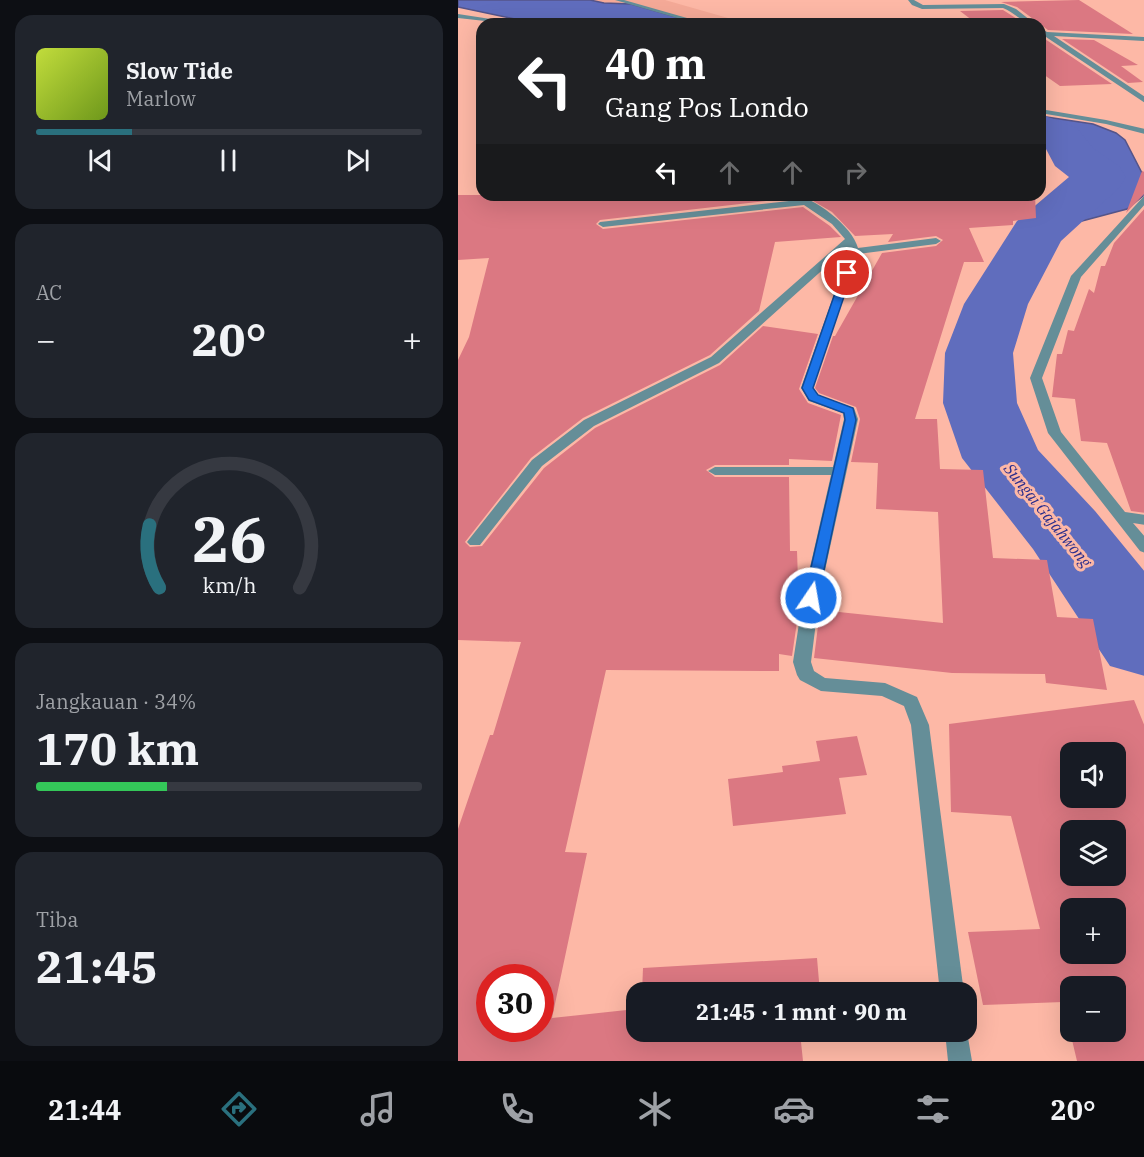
<!DOCTYPE html>
<html lang="id">
<meta charset="utf-8">
<style>
body{margin:0;font-family:"IBM Plex Serif",serif;background:#20242c;color:#f1f3f6;height:100vh;display:flex;flex-direction:column;font-size:22px;white-space:nowrap}
*{box-sizing:border-box;margin:0}
p{font-size:20px;color:#9ea1a6}
.icon{flex:none;width:33px;height:33px;fill:none;stroke:currentColor;stroke-width:2;stroke-linecap:round;stroke-linejoin:round}
.map{position:relative;flex:1;overflow:hidden}
.details{display:flex;flex-direction:column;gap:15px;padding:15px;background:#0d0f14;width:458px}
.details>*{flex:none}
.hud{position:absolute;left:18px;top:18px;width:570px;height:183px;border-radius:18px;box-shadow:0 6px 24px #0002;background:#202124;color:#fff;overflow:hidden}
.tools{position:absolute;left:602px;top:742px;display:grid;gap:12px}
.tools a{display:grid;place-items:center;width:66px;height:66px;border-radius:12px;background:#171b24;box-shadow:0 6px 24px #0002;font-size:30px}
.speed{position:absolute;left:18px;top:964px;display:flex;gap:12px;font-size:30px;font-weight:700;text-align:center}
.speed>*{display:grid;place-content:center;width:78px;height:78px;border-radius:50%;background:#171b24;box-shadow:0 6px 24px #0002;line-height:1}
.speed .limit{border:9px solid #d22;background:#fff;color:#111}
.pin{position:absolute;display:grid;place-items:center;width:51px;height:51px;color:#fff;margin:-26px;border:3px solid #fff;border-radius:50%;box-shadow:0 2px 6px #0007}
.me{position:absolute;width:66px;margin:-33px;rotate:12deg;stroke-linejoin:round;filter:drop-shadow(0 0 4px #0008)}
.turn{display:flex;align-items:center;gap:21px;height:126px;padding:0 30px;font-size:27px}
.turn .icon{width:78px;height:78px;stroke-width:2.5}
.turn b{display:block;font-size:42px;line-height:51px}
.lanes{display:flex;align-items:center;height:57px;padding:0 30px;background:#0003;justify-content:center;gap:30px;direction:ltr}
.lanes .off{opacity:.35}
.big{font-size:45px;font-weight:700;line-height:1.1}
.details .card{flex:1;display:flex;flex-direction:column;justify-content:center;gap:9px;min-width:0;padding:0 21px;border-radius:18px;background:#20242c}
.details .dial{align-items:center;gap:0}
.dial svg{height:156px;overflow:visible;fill:none;stroke:#363941;stroke-width:7;stroke-linecap:round;text-anchor:middle}
.dial text{fill:#f1f3f6;stroke:none}
.song{display:flex;align-items:center;gap:18px}
.cover{width:72px;height:72px;border-radius:9px;background:linear-gradient(135deg,hsl(70 70% 55%),hsl(80 70% 35%))}
.played{height:6px;border-radius:3px;background:linear-gradient(90deg,#2a707e 25%,#363941 25%)}
.keys{display:flex;justify-content:space-around;direction:ltr}
.heat{display:flex;justify-content:space-between;align-items:center;font-size:33px;direction:ltr}
.charge{height:9px;border-radius:4px;background:linear-gradient(90deg,#34c759 34%,#363941 0)}
.trip{position:absolute;left:168px;top:982px;width:351px;height:60px;border-radius:18px;background:#171b24;box-shadow:0 6px 24px #0002;font-weight:700;line-height:60px;text-align:center}
.menu{display:flex;height:96px;justify-content:space-around;align-items:center;background:#090b0e;color:#9ea1a6}
.menu .icon{width:42px;height:42px}
.menu .active{color:#2a707e}
.menu b{font-size:27px;color:#f1f3f6}
main{display:flex;flex:1;min-height:0}
.map>svg:first-child{display:block}
.built{fill:#f4a997}
.water{fill:#606dbd;stroke:#545489;stroke-width:1.5}
.lines{fill:none;stroke-linecap:round;stroke-linejoin:round}
.river{fill:#606dbd;fill-rule:evenodd}
.building{fill:#db7882;fill-rule:evenodd}
.minor{fill:#658e98;fill-rule:evenodd}
.route{fill:#1a73e8;stroke:#114b97;stroke-width:1.5}
.labels{text-anchor:middle;dominant-baseline:central;stroke-width:6;stroke-linejoin:round;paint-order:stroke}
.water-label{font-size:16px;font-style:italic;fill:#2a2d8c;stroke:#fdb8a6}
</style>
<main>
<section class="details">
<div class="card">
<div class="song"><i class="cover"></i><div><b>Slow Tide</b><p>Marlow</p></div></div>
<div class="played"></div>
<div class="keys"><svg class="icon" aria-label="previous" viewBox="0 0 24 24"><path d="M18 5L8 12l10 7zM5 5v14"/></svg><svg class="icon" aria-label="pause" viewBox="0 0 24 24"><path d="M8 5v14M16 5v14"/></svg><svg class="icon" aria-label="next" viewBox="0 0 24 24"><path d="M6 5l10 7-10 7zM19 5v14"/></svg></div>
</div>
<div class="card"><p>AC</p>
<div class="heat"><a>−</a><b class="big">20°</b><a>+</a></div>
</div>
<div class="card dial"><svg viewBox="0 0 100 80">
<path d="M14 69A42 42 0 1 1 86 69"/>
<path d="M14 69A42 42 0 0 1 9 37" stroke="#2a707e"/>
<text x="50" y="56" font-size="32" font-weight="700">26</text>
<text x="50" y="72" font-size="11">km/h</text>
</svg></div>
<div class="card"><p>Jangkauan · 34%</p><b class="big">170 km</b><div class="charge"></div></div>
<div class="card"><p>Tiba</p><b class="big">21:45</b></div>
</section>
<div class="map">
<svg width="687" height="1061" viewBox="0 0 687 1061">
<rect width="100%" height="100%" fill="#fdb8a6"/>
<path class="built" d="M132,0H207L291,24H243Z"/>
<path class="water" d="M0,0H132L146,3L173,4L243,24H80L0,7Z
M582,116L635,124L658,133L667,140L686,177L685,196L669,209L579,233L608,194L625,181C622,155 604,153 582,146Z"/>
<g class="lines">
<path class="river" d="M582,114L619,128L635,148L661,166L668,177L661,188L603,241L570,304L555,353L559,403L580,450L637,511L687,572V676L652,666L575,549L504,458L485,403L487,353L506,304L559,221L611,177L597,166L588,149L582,145Z"/>
</g>
<path class="building" d="M621,0L675,34L590,30L559,7L543,2Z
M545,10L567,24H519L502,11Z
M582,34L584,37L654,84L602,86L582,72Z
M604,39L636,40L680,65L663,66L685,82L670,83Z
M684,171L687,172V193L668,213Z
M0,195H331L334,198L142,220L138,224L145,229L345,207L372,226L383,237L317,242L301,311L252,355L125,418L73,458L7,542L12,547L24,546L86,468L137,428L262,365L305,326L360,334L341,389L350,403L383,415L374,461L331,459V465H257L248,470L257,477H331L332,551H339L341,608L334,656L321,654V671L148,670L107,852L129,853L94,1018L178,1009V1032H365V1041L343,1042L345,1061H0V829L32,735H35L63,642L0,640V360L11,337L31,258L0,260ZM32,978H82V1029H32Z
M345,195H577L578,218L555,221V225L511,228L526,262H506L457,419H479L482,469L525,470L535,558L589,560L599,617L635,619L649,690L588,683L587,674L494,673L356,658L362,610L485,623L480,512L418,509L420,463L393,462L402,419L398,407L361,393L357,388L375,336H377L424,253L478,246L485,240L478,236L430,242L435,234L397,236L374,212Z
M687,208V513L673,511L649,443L623,441L617,399L594,397L599,354H604L610,330L616,331L631,289L636,293L643,266H647L656,243Z
M676,700L687,727V1061H619L605,1002L525,1005L510,932L582,929L553,816L493,812L491,724ZM612,753H657V798H612ZM612,831H657V876H612ZM612,909H657V954H612ZM612,987H657V1032H612Z
M399,736L409,775L381,778L388,814L275,826L270,779L325,772L324,766L362,761L358,741Z
M359,958L362,993H184L185,968Z"/>
<g class="lines">
<path class="minor" d="M157,0H166L250,24H240Z
M450,0H456L465,5L546,4L558,9L577,24C565,24 556,12 545,8L464,9L454,5Z
M0,14L52,22L55,24L0,18Z
M582,28L589,32L687,37V41L596,36L687,97V103L585,35Z
M582,109L648,120L687,129V134L648,124L582,113Z
M333,195C355,195 395,227 400,248L478,238L483,241L478,244L400,254L355,388L360,395L396,408L400,419L361,598L353,662L356,671L367,678L427,683L459,697L471,725L506,993H482L453,725L446,706L424,696L363,691L342,680L339,675L335,662L345,598L373,475H257L250,471L257,467H375L386,419L385,413L351,401L343,388L391,252L390,247L261,363L136,426L84,466L22,545H12L9,542L74,460L126,420L253,357L387,239L374,224L346,205L145,227L140,224L142,222L340,200Z
M687,195V204L623,277L584,378L603,432L667,512L687,515V525L675,523L687,537V553L682,551L590,433L572,378L613,276Z
M508,1026L514,1061H490L487,1032H508Z"/>
</g>
<path class="route" d="M389,270L394,273L355,388L360,395L395,408L398,420L360,598L353,603L346,598L387,420L386,413L351,400L344,388L384,273Z"/>
<g class="labels">
<g class="water-label">
<text transform="translate(590 515) rotate(51)">Sungai Gajahwong</text>
</g>
</g>
</svg>
<div class="tools">
<a><svg class="icon" aria-label="sound" viewBox="0 0 24 24"><path d="M4 9h4l5-4v14l-5-4H4zM17 9q2 3 0 6"/></svg></a>
<a><svg class="icon" aria-label="layers" viewBox="0 0 24 24"><path d="M12 4l9 5-9 5-9-5zM3 14l9 5 9-5"/></svg></a>
<a>+</a>
<a>−</a>
</div>
<div class="speed"><div class="limit">30</div></div>
<div class="pin" style="left:389px;top:273px;background:#d93025"><svg class="icon" aria-label="arrive" viewBox="0 0 24 24"><path d="M6 21V4h12l-3 4 3 4H6"/></svg></div>
<svg class="me" style="left:353px;top:598px" viewBox="-20 -20 40 40"><circle r="17" fill="#1a73e8" stroke="#fff" stroke-width="3"/><path d="M0-11L8 9 0 5-8 9z" fill="#fff"/></svg>
<div class="trip">21:45 · 1 mnt · 90 m</div>
<div class="hud">
<div class="turn"><svg class="icon" aria-label="left" viewBox="0 0 24 24"><path d="M17 20v-9H6M10 6l-5 5 5 5"/></svg><div><b>40 m</b>Gang Pos Londo</div></div>
<div class="lanes"><svg class="icon" aria-label="left" viewBox="0 0 24 24"><path d="M17 20v-9H6M10 6l-5 5 5 5"/></svg><svg class="icon off" aria-label="ahead" viewBox="0 0 24 24"><path d="M12 20V5M6 11l6-6 6 6"/></svg><svg class="icon off" aria-label="ahead" viewBox="0 0 24 24"><path d="M12 20V5M6 11l6-6 6 6"/></svg><svg class="icon off" aria-label="right" viewBox="0 0 24 24"><path d="M7 20v-9h11M14 6l5 5-5 5"/></svg></div>
</div>
</div>
</main>
<nav class="menu">
<b>21:44</b>
<svg class="icon active" aria-label="directions" viewBox="0 0 24 24"><path d="M12 3l9 9-9 9-9-9zM9 14v-3h6M13 9l2 2-2 2"/></svg>
<svg class="icon" aria-label="music" viewBox="0 0 24 24"><path d="M9 18V5l10-2v13"/><circle cx="6" cy="18" r="3"/><circle cx="16" cy="16" r="3"/></svg>
<svg class="icon" aria-label="phone" viewBox="0 0 24 24"><path d="M5 4h4l2 5-3 2q2 4 5 5l2-3 5 2v4C11 20 4 13 5 4z"/></svg>
<svg class="icon" aria-label="climate" viewBox="0 0 24 24"><path d="M12 3v18M4 7l16 10M4 17L20 7"/></svg>
<svg class="icon" aria-label="car" viewBox="0 0 24 24"><path d="M5 17H2v-5l4-1 3-4h7l3 4 3 1v5h-3M9 17h6M6 11h13"/><circle cx="7" cy="17" r="2"/><circle cx="17" cy="17" r="2"/></svg>
<svg class="icon" aria-label="filters" viewBox="0 0 24 24"><path d="M4 7h16M4 17h16"/><circle cx="9" cy="7" r="2"/><circle cx="15" cy="17" r="2"/></svg>
<b>20°</b>
</nav>
